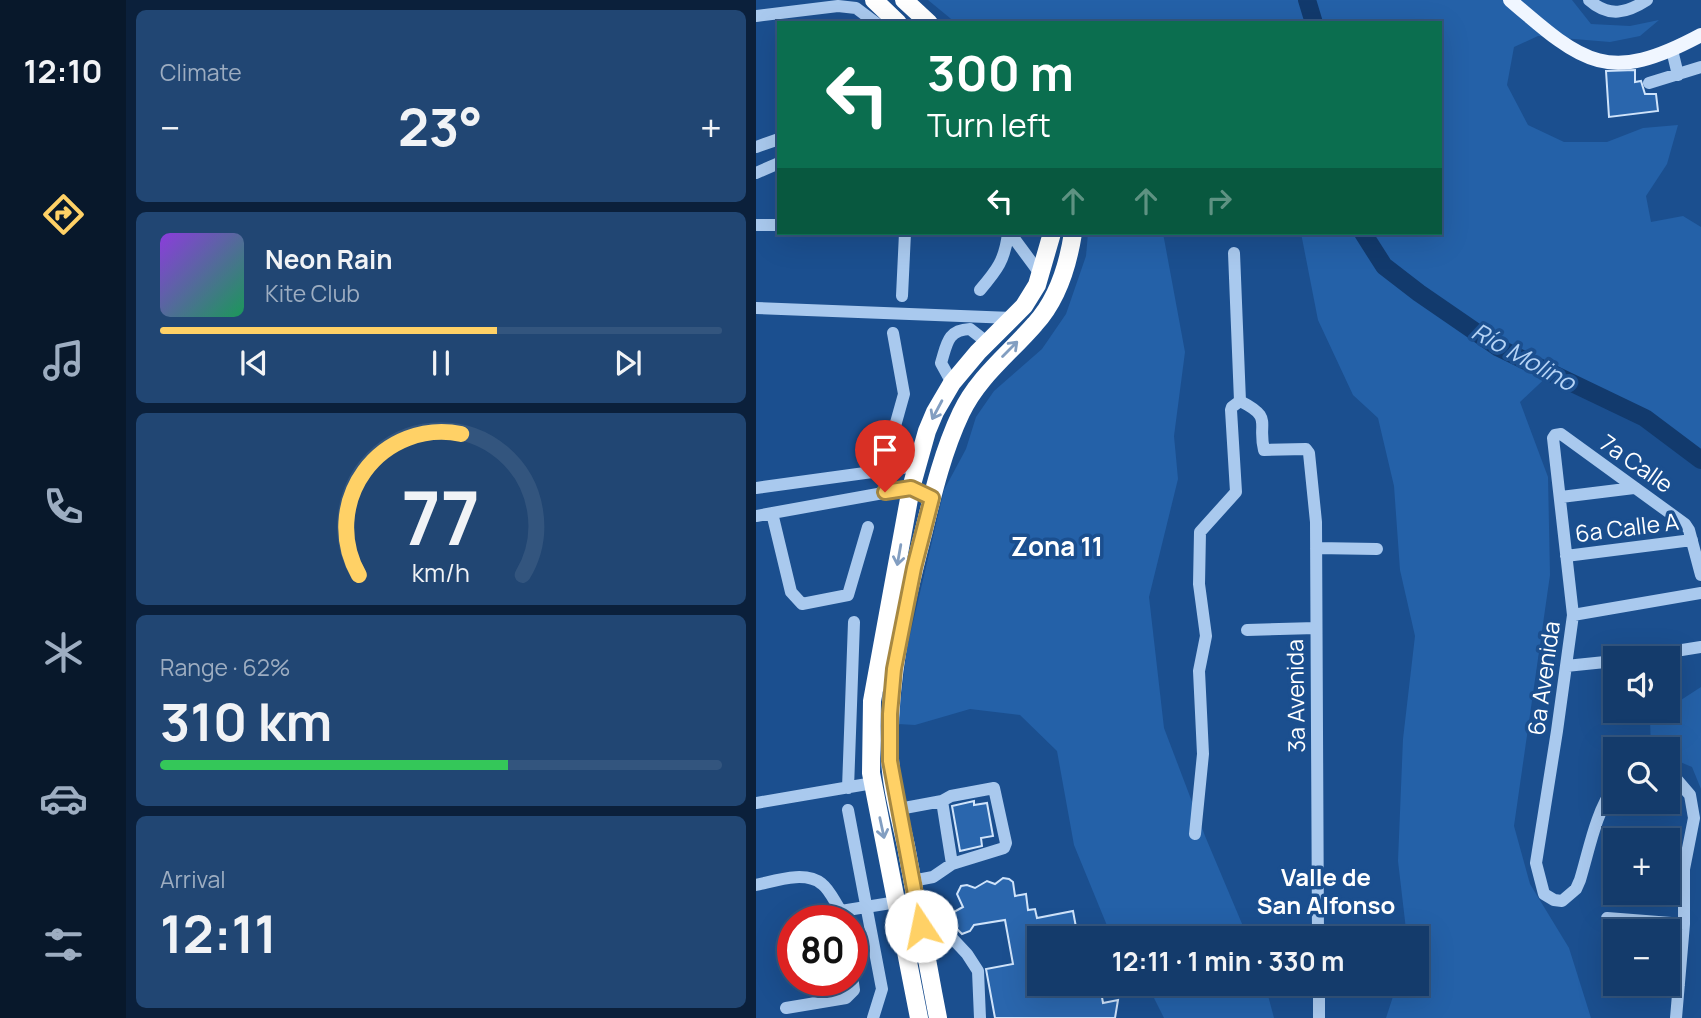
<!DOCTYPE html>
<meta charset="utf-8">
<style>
body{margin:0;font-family:Manrope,sans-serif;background:#214673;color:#f1f3f6;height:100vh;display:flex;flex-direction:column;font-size:26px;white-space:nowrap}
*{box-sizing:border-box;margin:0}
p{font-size:23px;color:#9dadc1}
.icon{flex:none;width:38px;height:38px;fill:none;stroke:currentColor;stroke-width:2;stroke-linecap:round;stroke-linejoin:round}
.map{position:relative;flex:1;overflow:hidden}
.drawer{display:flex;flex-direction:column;gap:10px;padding:10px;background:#0b203b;width:630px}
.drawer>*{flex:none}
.top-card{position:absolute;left:21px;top:21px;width:665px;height:214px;border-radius:0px;box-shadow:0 7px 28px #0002,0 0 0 2px #33557e;background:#0b6e4f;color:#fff;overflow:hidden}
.tools{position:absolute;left:847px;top:646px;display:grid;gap:14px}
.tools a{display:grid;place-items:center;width:77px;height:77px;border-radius:0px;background:#143b6b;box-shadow:0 7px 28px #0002,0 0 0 2px #33557e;font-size:35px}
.speed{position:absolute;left:21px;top:905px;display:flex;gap:14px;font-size:35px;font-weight:700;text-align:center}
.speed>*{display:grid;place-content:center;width:91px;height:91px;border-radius:50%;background:#143b6b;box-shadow:0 7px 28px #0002,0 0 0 2px #33557e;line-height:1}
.speed .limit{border:10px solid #d22;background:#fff;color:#111}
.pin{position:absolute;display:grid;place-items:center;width:60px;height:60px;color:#fff;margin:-72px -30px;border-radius:50% 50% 50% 0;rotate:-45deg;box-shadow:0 0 7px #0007}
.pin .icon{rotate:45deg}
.me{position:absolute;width:77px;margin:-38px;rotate:349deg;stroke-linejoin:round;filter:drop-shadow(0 0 5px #0008)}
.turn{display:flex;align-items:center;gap:24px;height:147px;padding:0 35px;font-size:32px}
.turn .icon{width:91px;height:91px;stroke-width:2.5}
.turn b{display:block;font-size:49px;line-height:60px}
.lanes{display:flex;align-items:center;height:66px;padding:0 35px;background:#0003;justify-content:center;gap:35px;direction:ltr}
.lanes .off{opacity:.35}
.big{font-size:52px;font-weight:700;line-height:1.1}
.drawer .widget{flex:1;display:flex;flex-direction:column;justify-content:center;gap:10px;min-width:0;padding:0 24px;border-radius:10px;background:#214673}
.drawer .dial{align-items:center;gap:0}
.dial svg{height:182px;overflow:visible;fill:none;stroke:#33557e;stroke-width:7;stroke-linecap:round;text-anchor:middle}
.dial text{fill:#f1f3f6;stroke:none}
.song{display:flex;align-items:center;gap:21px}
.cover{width:84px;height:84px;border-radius:10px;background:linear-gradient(135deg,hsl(270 70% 55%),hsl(150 70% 35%))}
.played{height:7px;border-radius:4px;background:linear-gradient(90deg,#ffd166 60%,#33557e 60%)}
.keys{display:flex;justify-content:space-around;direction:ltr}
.heat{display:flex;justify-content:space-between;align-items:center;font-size:38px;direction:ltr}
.charge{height:10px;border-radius:5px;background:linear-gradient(90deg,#34c759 62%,#33557e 0)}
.trip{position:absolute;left:271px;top:926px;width:402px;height:70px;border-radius:0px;background:#143b6b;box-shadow:0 7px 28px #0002,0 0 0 2px #33557e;font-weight:700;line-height:70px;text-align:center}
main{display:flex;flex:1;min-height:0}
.dock{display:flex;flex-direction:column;width:126px;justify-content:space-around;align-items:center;background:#08182b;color:#9dadc1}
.dock .icon{width:49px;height:49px}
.dock .current{color:#ffd166}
.dock b{font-size:32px;color:#f1f3f6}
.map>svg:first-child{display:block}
.green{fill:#2461a8}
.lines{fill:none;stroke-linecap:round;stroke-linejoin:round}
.river{stroke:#123a6d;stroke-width:18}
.building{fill:#2a66ad;stroke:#cfe3fa;stroke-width:2}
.minor{stroke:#a9c9ee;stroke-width:12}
.major{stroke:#f0f6ff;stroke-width:14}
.highway{stroke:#fff;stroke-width:18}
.oneway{stroke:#829ec1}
.route-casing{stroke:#a68842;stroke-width:18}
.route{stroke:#ffd166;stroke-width:12}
.labels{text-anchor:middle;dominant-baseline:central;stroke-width:7;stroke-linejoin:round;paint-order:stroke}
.street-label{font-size:23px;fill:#fff;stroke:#1b4f8f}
.water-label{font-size:24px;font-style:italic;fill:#b5d3f5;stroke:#1b4f8f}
.neighbourhood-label{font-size:24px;font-weight:bold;fill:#fff;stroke:#1b4f8f}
.quarter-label{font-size:26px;font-weight:bold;fill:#fff;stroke:#1b4f8f}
</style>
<main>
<nav class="dock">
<b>12:10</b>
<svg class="icon current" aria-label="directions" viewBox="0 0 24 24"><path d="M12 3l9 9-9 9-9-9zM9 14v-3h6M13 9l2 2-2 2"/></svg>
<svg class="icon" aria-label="music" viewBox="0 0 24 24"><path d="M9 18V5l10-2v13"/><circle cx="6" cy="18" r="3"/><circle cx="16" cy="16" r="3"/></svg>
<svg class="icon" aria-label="phone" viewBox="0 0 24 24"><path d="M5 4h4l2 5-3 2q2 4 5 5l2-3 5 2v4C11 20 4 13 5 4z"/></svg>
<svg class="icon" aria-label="climate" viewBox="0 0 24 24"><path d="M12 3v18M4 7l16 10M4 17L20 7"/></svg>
<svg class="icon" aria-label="car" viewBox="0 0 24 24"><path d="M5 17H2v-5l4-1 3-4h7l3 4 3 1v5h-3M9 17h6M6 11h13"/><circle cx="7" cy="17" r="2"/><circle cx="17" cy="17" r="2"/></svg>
<svg class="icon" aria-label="filters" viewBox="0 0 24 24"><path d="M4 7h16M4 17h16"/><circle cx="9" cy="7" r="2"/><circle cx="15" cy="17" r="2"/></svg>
</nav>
<section class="drawer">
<div class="widget"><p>Climate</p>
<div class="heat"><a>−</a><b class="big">23°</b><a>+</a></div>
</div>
<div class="widget">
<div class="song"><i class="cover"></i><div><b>Neon Rain</b><p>Kite Club</p></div></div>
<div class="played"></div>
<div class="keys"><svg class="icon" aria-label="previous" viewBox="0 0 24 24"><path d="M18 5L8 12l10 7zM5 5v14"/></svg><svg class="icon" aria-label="pause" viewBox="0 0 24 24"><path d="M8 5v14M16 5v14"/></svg><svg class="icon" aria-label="next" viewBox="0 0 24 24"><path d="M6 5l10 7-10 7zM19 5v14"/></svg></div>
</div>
<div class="widget dial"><svg viewBox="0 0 100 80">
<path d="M14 69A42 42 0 1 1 86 69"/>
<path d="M14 69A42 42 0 0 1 59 7" stroke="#ffd166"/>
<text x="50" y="56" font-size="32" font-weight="700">77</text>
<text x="50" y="72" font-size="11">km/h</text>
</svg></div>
<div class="widget"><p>Range · 62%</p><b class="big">310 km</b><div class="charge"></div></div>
<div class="widget"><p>Arrival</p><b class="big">12:11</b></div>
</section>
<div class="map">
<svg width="945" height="1018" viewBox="0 0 945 1018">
<rect width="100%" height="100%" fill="#1b4f8f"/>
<path class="green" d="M172,0H816L835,24L874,26L903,20L884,36L854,42L782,36L758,47L751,85L772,125L808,142H851L887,128L922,125L911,164L890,196L895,222L927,216L945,227V465L875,412L798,370L764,402L792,477L794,575L758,826L774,884L813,948L835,1018H630L641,984H662V938H651L642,861L647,739L659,636L644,570L638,486L622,418L597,395L562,320L545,233H684V23H200Z
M332,233H407L429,352L418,436L422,479L393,597L408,728L449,836L492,938H364L352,928L318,845L301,751L264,715L214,709L159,725L142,724L151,648L188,490L210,449L220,417L238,391L286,349L310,314L330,256Z
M945,687V789L936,767L912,757V749H895L894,720Z
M391,984H509L518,1018H408Z"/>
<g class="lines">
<path class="river" d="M551,0L558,23
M607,233L628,266L663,293L743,348L889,418L945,460"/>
</g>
<path class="building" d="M879,70V82L885,81L889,94H900L902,111L853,117L850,71Z
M218,801V805L231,803L237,836L225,838L226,846L204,851L196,806Z
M247,878L253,879L257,882L259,896L270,894L272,910L279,909L281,918L317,911L322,938H284V984H331L332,989L344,986L347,1003L362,1000L359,1018H239L230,969L257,964L249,920L218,925L214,931L206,934L193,921L196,913L207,907L201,894L205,886L211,885L219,888L231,881L239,884Z"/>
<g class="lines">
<path class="minor" d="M833,0C853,18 871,13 891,0
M0,16L82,6L100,8L120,23
M916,50L922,75
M893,83L945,67
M0,147L23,139
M0,173L23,163
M0,225H23
M254,233L285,275
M478,253L484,401
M224,290C241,270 249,260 252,233
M146,296L149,233
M0,308L256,318
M196,383L185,363C191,344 191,330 214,329L232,343
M484,401C518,418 501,422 508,450L550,449L553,453L560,522L562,938
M127,469L148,394L137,333
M0,488L160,466
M805,497L878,488
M16,513L35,592L46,604L92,595L112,527
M0,516L155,488
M560,548L621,549
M810,556L936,540
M817,615L945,593
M491,630L560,628
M876,658L945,647
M810,666L859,661
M912,775L922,781L934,795L938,818L928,869V924L920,1018
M859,785C839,814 834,847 824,880L820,889L806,901L798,900L788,894L780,863L801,731L817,615L797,438L799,435L805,434L929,524L933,530L945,575
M92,788L98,622
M0,803L117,783
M143,809L186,801
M92,810L126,989L117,1018
M439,834L447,754L443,671L450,636L443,584L444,532L480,492L475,410L476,407L484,401
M912,868L928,869
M156,881L177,877L196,864L248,848L250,843L238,788L195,796L186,801L196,864
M0,885C19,881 49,870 66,884C74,890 79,903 85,911
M851,918L928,924
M85,920V911L141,902
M165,927L182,923L211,954L222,971L224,1018
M563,984V1018
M907,984L923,985
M30,1008L90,998L98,990L96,976"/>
<path class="major" d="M754,0C828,64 852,85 945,35"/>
<path class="highway" d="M118,0L142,23
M148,0L173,23
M163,1018L115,773L116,701L155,488L171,431L179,412L196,383L222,352L268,306L281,285L296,233
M182,1018C171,961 161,904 150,846C144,818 135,787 134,758C131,682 148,607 167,534C177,493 187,451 205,413C222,377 253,354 279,324C302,299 312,265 317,233"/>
</g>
<defs><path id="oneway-shaft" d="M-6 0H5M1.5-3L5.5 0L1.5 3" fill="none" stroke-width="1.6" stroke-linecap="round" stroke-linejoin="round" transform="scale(1.75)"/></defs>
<g class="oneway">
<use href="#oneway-shaft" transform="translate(254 349) rotate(-45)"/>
<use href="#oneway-shaft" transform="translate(181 410) rotate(118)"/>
<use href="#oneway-shaft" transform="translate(143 555) rotate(100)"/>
<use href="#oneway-shaft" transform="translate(126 828) rotate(78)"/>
</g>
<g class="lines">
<g class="route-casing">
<path id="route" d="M129,492L155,488L176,498L158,568L138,669L134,714V761L165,926"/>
</g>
<use href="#route" class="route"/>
</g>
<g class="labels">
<g class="street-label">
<text transform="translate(881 463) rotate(35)">7a Calle</text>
<text transform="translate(871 527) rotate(-7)">6a Calle A</text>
<text transform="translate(787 678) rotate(-82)">6a Avenida</text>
<text transform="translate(539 696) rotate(-91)">3a Avenida</text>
</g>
<g class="water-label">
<text transform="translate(768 356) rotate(29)">Río Molino</text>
</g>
<g class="neighbourhood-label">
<text x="570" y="876">Valle de<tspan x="570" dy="28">San Alfonso</tspan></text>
</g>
<g class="quarter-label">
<text x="301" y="546">Zona 11</text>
</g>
</g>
</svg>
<div class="tools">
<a><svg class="icon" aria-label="sound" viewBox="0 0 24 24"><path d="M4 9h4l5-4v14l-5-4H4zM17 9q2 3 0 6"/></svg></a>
<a><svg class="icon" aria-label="search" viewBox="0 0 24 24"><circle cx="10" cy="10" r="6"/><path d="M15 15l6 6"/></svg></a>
<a>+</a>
<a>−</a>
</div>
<div class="speed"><div class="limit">80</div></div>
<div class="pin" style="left:129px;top:492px;background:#d93025"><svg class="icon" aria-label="arrive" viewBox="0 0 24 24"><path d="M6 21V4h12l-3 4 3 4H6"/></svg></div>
<svg class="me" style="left:165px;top:926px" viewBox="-20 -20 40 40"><circle r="19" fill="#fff"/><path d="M0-13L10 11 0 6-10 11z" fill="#ffd166"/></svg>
<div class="trip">12:11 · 1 min · 330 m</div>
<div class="top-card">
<div class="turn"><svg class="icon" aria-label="left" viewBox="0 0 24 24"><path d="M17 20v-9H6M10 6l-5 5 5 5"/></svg><div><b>300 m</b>Turn left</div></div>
<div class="lanes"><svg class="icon" aria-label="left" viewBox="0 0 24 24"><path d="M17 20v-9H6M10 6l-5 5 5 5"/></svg><svg class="icon off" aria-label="ahead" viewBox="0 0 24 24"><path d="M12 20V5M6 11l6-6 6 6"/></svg><svg class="icon off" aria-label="ahead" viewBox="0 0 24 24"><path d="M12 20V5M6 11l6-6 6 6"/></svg><svg class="icon off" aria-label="right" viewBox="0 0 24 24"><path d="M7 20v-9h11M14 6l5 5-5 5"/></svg></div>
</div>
</div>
</main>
